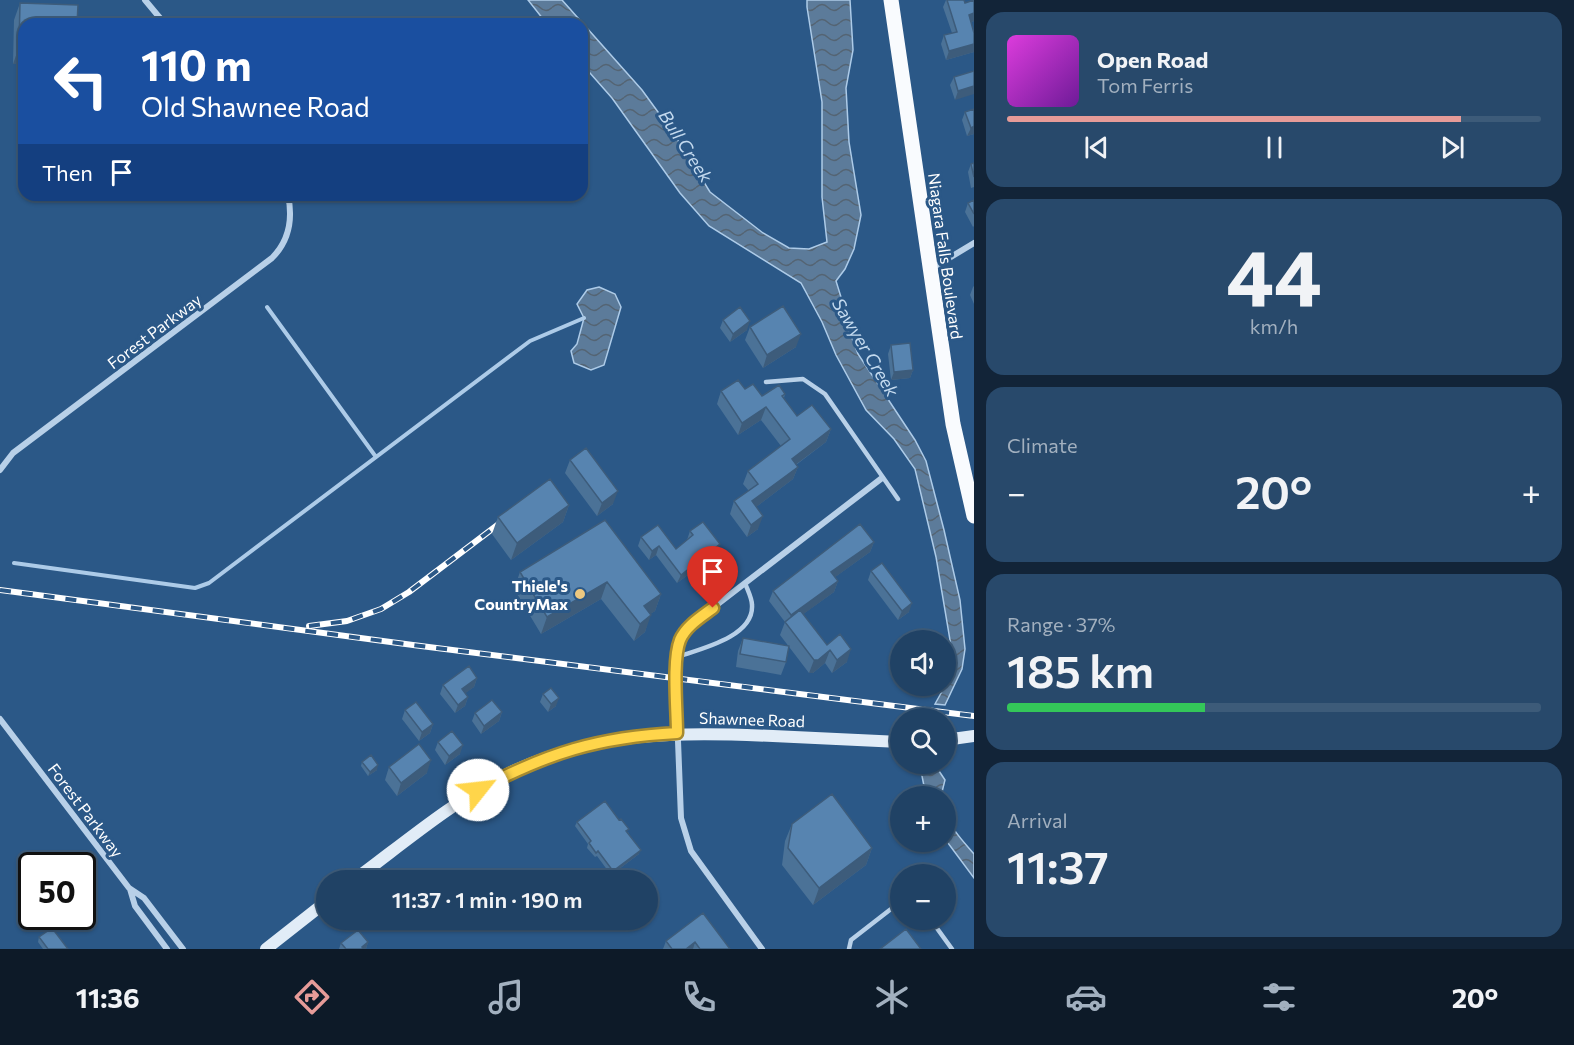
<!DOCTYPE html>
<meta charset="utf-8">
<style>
body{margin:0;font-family:Commissioner,sans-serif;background:#28496b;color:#f1f3f6;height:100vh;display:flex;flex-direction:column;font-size:22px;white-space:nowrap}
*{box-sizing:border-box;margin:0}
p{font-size:20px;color:#a2b0bf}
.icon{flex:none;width:33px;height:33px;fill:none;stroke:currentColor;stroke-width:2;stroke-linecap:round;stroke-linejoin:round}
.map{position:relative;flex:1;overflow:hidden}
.drawer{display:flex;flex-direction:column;gap:12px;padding:12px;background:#122438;width:600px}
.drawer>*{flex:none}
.hud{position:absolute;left:18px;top:18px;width:570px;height:183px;border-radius:18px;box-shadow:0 2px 4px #0004,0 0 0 2px #3d5b79;background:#1a4fa0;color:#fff;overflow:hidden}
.fabs{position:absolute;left:890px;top:630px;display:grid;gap:12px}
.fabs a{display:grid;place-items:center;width:66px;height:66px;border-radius:50%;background:#204265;box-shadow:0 2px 4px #0004,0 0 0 2px #3d5b79;font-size:30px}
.speed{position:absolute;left:18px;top:852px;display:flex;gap:12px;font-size:30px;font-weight:700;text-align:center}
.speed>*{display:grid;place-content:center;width:78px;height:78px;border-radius:50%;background:#204265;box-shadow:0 2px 4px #0004,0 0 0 2px #3d5b79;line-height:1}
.speed .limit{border:3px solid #111;border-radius:9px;background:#fff;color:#111}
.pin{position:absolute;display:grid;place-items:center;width:51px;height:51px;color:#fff;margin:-62px -26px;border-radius:50% 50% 50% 0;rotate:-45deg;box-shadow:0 0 6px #0007}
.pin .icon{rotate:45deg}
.me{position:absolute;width:66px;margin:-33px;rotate:61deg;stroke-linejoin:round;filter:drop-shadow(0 0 4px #0008)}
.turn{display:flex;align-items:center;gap:21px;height:126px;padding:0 24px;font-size:27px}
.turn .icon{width:78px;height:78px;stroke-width:2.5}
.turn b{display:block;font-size:42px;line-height:51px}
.then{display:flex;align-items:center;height:57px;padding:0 24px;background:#0003;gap:12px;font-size:22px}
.big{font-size:45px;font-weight:600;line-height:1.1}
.drawer .card{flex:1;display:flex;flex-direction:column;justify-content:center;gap:9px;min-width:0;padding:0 21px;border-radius:18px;background:#28496b}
.drawer .dial{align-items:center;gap:0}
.dial b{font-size:78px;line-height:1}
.song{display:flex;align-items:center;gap:18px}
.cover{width:72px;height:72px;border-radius:9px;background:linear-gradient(135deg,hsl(300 70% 55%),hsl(280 70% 35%))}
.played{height:6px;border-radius:3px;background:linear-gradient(90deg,#e69b98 85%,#3d5b79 85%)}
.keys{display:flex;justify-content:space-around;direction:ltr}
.heat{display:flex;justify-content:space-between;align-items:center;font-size:33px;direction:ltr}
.charge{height:9px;border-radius:4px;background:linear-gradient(90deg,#34c759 37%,#3d5b79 0)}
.trip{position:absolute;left:316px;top:870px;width:342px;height:60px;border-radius:30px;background:#204265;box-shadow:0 2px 4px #0004,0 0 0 2px #3d5b79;font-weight:600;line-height:60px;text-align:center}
.tab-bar{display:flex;height:96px;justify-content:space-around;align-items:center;background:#0d1a28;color:#a2b0bf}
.tab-bar .icon{width:42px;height:42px}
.tab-bar .on{color:#e69b98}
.tab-bar b{font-size:27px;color:#f1f3f6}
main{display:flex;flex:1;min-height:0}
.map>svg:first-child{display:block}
.water{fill:url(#water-waves);stroke:#adcbe8;stroke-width:1.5}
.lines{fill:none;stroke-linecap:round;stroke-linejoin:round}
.stream{stroke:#adcbe8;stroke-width:4}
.lane{stroke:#b8d0e8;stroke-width:4.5}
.street{stroke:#b8d0e8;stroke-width:6}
.secondary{stroke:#e1ecf7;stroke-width:12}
.primary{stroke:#f9fbfe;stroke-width:15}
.rail-casing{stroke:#fff;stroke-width:6}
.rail{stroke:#2b5887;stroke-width:4;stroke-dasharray:11;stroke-linecap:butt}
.wall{fill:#4b7297}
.shaded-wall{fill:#3d5c7b}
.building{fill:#5784b0;stroke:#3d5c7b;stroke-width:1.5}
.route-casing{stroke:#a68a30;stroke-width:15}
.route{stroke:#ffd54a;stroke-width:10}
.poi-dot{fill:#edc880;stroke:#2b5887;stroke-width:2}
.labels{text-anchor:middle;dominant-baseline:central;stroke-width:6;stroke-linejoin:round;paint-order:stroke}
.street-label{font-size:16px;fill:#fff;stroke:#2b5887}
.poi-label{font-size:16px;font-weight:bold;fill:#fff;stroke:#2b5887;text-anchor:end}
.water-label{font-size:18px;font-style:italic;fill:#c4daef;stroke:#2b5887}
</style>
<main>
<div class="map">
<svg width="974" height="949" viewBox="0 0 974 949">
<defs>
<pattern id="water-waves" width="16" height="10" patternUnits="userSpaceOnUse" patternTransform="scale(1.5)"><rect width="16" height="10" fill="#5c7b9a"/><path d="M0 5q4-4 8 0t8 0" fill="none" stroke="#546473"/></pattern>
</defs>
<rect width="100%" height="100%" fill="#2b5887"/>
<path class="water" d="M528,0H562L642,90L674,134L710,192L763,233L789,248L809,249L827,242L822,197V102L807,7V0H850L853,50L846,88L849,142L861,215L854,249L845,269L836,281L841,297V309L858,354L915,440L926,461L944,530L960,600L965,649L962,669L945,705L935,704L945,686L953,658L936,557L915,469L894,439L866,410L836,355L822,322L801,283L709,226L680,193L612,98L582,64V24H547Z
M599,287L615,294L621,307L604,365L591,370L574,363L571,351L577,344L584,318L577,304L587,290Z
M927,765L937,768L945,780L941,796H926L921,771Z
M945,811C950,828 963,841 974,854V878L945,839Z"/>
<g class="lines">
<path class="stream" d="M267,307L376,457
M14,563L195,588L209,583L530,341L584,318"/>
<path class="lane" d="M766,382L803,379L825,394L898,499
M677,657C700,649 754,637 752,605C752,598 747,589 745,583
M931,920L952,949
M849,949L851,940L900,902"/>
<path class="street" d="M145,0L165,24
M931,269L974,243
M0,470L13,453L272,258C289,241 293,219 288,195
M0,719L129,888L144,898L183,949
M130,889L135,906L167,949
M762,949L691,851L681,818L677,715V651L680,640L686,630L697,620L882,478"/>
<path class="secondary" d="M945,740L974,736
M354,880C404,843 452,802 507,774C594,731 679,732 773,736C815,738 858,740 900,742
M266,949L327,901"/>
<path class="primary" d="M891,0L953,424L974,516"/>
<g class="rail-casing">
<path id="rail" d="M0,590L413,645L974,716
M309,626L347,621L381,609L409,592L508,517"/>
</g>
<use href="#rail" class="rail"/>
</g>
<path class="wall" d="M946,0H964L965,3L974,0V21L971,22L974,52L946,60L941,44L944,35L952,33L943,7Z
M20,3L24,64H13L14,20Z
M974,71L955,100L950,85L954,77Z
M965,112L974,134L967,136L962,120Z
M974,163V187L971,188L968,172L971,164Z
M974,200V226L973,227L965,212L968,203Z
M974,286V304L970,295L973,287Z
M723,320L747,330L730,342L720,328Z
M750,327L796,347L763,368L745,340Z
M891,345L913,370L910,378L891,380L888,354Z
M745,389L762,396L785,394L784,398L797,416L831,429L826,442L796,465L798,467L793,479L756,507L758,529L747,537L730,514L734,501L749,491L743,484L748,471L781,446L761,420L738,435L717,404L721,391Z
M570,460L613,504L597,516L565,473Z
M569,505L563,522L511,560L492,534L498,517Z
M605,520L661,594L655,611L650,614L645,632L634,641L601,599L541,634L514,589L520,572Z
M690,531L717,553L677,583L656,555L649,560L638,546L641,537L676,549L687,540Z
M874,542L870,552L835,577L838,581L834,592L803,614L827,645L847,662L832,673L825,663L813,673H809L780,635L785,622L769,601L773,591Z
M871,571L909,612L898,620L868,580Z
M743,638L786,662L781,675L736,667L738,651Z
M477,678L474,687L465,693L468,697L465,706L455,713L440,694L443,685Z
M543,694L556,706L548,712L540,702Z
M405,710L433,724L430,733L419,741L402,719Z
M502,712L499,721L481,734L472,721L475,713Z
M438,742L460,754L445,765L435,750Z
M362,762L377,770L368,776L361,766Z
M389,767L427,773L397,796L385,780Z
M577,822L628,832L639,854L611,875L597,856L595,857L587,848L588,844L575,826Z
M792,824L872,848L866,865L813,905L782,865L785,841Z
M703,913L730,949H663L666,941Z
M398,920H430L428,923L417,931L410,921L402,926Z
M39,937L68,949H43L38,942Z
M368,942L366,949H339L341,943Z"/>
<path class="shaded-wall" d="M974,13V21L966,24L969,15Z
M974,44V52L946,60L949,51Z
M19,47H24V64H13Z
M974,86V94L955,100L958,91Z
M974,126V134L967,136L971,128Z
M750,321L747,330L730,342L733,334Z
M801,334L796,347L763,368L767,355Z
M913,370L910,378L891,380L894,372Z
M766,407L761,420L738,435L742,423Z
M831,429L826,442L787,471L792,459Z
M798,467L793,479L747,514L752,501Z
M618,491L613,504L597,516L602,503Z
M569,505L563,522L511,560L517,543Z
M763,516L758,529L747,537L751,525Z
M874,542L870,552L827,583L831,572Z
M720,544L717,553L677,583L681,575Z
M659,546L656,555L649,560L652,551Z
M838,581L834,592L787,626L791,615Z
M607,582L601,599L541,634L547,617Z
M661,594L655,611L638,623L644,606Z
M912,603L909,612L898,620L902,611Z
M651,615L645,632L634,641L640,624Z
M851,649L847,662L832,673L837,660Z
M830,650L825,663L813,673H809L814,660Z
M477,678L474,687L459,698L462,689Z
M468,697L465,706L455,713L458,705Z
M559,698L556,706L548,712L551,704Z
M502,712L499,721L481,734L484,726Z
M433,724L430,733L419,741L422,732Z
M463,745L460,754L445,765L449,756Z
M431,760L427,773L397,796L401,783Z
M378,765L377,770L368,776L370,772Z
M872,848L866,865L813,905L819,888Z
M641,850L639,854L611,875L613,871Z
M405,920H410L402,926Z
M424,920H430L428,923L417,931L421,922Z
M368,942L366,949H361L362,947Z
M695,942L693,949H686Z"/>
<path class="building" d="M947,0H964L965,3L974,0V13L969,15L974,33V44L949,51L944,35L957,32Z
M20,3L78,5L77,24H24V47H19Z
M974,71V86L958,91L954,77Z
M974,109V126L971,128L965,112Z
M974,163V177L971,164Z
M974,200V214L968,203Z
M783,306L801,334L767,355L750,327Z
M740,307L750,321L733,334L723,320Z
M910,343L913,370L894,372L891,345Z
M738,380L745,389L753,384L762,396L779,385L785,394L782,396L797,416L812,405L831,429L792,459L798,467L752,501L763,516L751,525L734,501L758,484L748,471L790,439L766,407L742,423L721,391Z
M586,448L618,491L602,503L570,460Z
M550,479L569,505L517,543L498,517Z
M605,520L661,594L644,606L651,615L640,624L607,582L547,617L520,572Z
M703,522L720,544L681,575L659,546L652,551L641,537L658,525L676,549L693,535L690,531Z
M860,524L874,542L831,572L838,581L791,615L773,591Z
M882,563L912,603L902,611L871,571Z
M800,610L827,645L840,634L851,649L837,660L830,650L818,660H814L785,622Z
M743,638L789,646L786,662L740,654Z
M469,666L477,678L462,689L468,697L458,705L443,685Z
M551,688L559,698L551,704L543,694Z
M492,700L502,712L484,726L475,713Z
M416,702L433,724L422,732L405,710Z
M452,731L463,745L449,756L438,742Z
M419,744L431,760L401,783L389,767Z
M371,755L378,765L370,772L362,762Z
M832,794L872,848L819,888L788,848L792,824Z
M605,801L619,820L621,819L629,829L626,831L641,850L613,871L598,851L596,853L589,843L591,841L577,822Z
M703,913L730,949H700L695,942L686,949H672L666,941Z
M52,928L68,949H48L39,937Z
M906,929L921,949H880Z
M358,930L368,942L362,947L363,949H346L341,943Z"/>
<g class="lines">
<g class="route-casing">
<path id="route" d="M478,790C547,753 599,737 677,733C677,710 672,660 680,640C686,626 701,617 713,608"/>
</g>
<use href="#route" class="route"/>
</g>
<circle class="poi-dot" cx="580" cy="594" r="6"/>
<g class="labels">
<g class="street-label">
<text transform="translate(946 256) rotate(82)">Niagara Falls Boulevard</text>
<text transform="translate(154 331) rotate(-37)">Forest Parkway</text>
<text transform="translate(752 719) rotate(2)">Shawnee Road</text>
<text transform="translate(86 810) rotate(53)">Forest Parkway</text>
</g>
<g class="poi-label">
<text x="568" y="585">Thiele's<tspan x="568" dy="18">CountryMax</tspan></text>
</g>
<g class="water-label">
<text transform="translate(686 146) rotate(57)">Bull Creek</text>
<text transform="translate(866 347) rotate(59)">Sawyer Creek</text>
</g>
</g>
</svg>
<div class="fabs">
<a><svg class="icon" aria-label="sound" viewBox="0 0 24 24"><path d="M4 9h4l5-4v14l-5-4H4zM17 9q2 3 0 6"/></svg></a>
<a><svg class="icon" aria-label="search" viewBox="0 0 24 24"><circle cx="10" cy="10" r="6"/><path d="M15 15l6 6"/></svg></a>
<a>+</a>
<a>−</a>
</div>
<div class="speed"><div class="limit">50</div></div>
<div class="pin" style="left:713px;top:608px;background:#d93025"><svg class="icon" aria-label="arrive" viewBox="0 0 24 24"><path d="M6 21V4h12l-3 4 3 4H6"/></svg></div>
<svg class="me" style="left:478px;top:790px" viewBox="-20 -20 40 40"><circle r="19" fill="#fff"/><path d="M0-13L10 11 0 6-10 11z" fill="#ffd54a"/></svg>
<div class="trip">11:37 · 1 min · 190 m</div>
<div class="hud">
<div class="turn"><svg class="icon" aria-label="left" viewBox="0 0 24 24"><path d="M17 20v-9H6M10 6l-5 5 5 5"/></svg><div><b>110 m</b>Old Shawnee Road</div></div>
<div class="then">Then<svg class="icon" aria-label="arrive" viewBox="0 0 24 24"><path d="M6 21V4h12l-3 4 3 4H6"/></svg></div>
</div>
</div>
<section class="drawer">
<div class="card">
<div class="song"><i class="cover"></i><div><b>Open Road</b><p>Tom Ferris</p></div></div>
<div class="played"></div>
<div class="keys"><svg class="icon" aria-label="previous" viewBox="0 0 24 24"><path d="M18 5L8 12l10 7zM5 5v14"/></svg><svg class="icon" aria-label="pause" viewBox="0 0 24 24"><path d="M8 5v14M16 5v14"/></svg><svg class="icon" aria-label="next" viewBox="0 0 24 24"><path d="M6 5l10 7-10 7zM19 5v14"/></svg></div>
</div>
<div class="card dial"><b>44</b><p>km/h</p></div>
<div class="card"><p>Climate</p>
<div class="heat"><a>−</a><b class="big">20°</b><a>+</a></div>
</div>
<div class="card"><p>Range · 37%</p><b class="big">185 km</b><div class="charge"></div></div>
<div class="card"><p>Arrival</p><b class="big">11:37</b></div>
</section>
</main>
<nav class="tab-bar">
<b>11:36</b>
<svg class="icon on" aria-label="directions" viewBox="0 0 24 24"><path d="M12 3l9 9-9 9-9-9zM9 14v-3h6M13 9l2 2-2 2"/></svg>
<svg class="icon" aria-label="music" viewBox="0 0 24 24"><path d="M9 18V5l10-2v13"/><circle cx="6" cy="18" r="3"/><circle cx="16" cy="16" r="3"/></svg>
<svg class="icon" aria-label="phone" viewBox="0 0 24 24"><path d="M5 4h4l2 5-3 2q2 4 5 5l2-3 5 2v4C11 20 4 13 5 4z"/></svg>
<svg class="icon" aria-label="climate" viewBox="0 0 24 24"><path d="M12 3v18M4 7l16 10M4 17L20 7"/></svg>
<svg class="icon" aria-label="car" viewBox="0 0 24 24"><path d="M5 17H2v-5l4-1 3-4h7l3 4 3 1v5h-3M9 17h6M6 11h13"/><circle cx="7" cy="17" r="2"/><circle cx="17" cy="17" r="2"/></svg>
<svg class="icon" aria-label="filters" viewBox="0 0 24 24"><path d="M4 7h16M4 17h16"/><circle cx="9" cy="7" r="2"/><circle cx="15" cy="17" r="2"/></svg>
<b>20°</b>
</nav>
